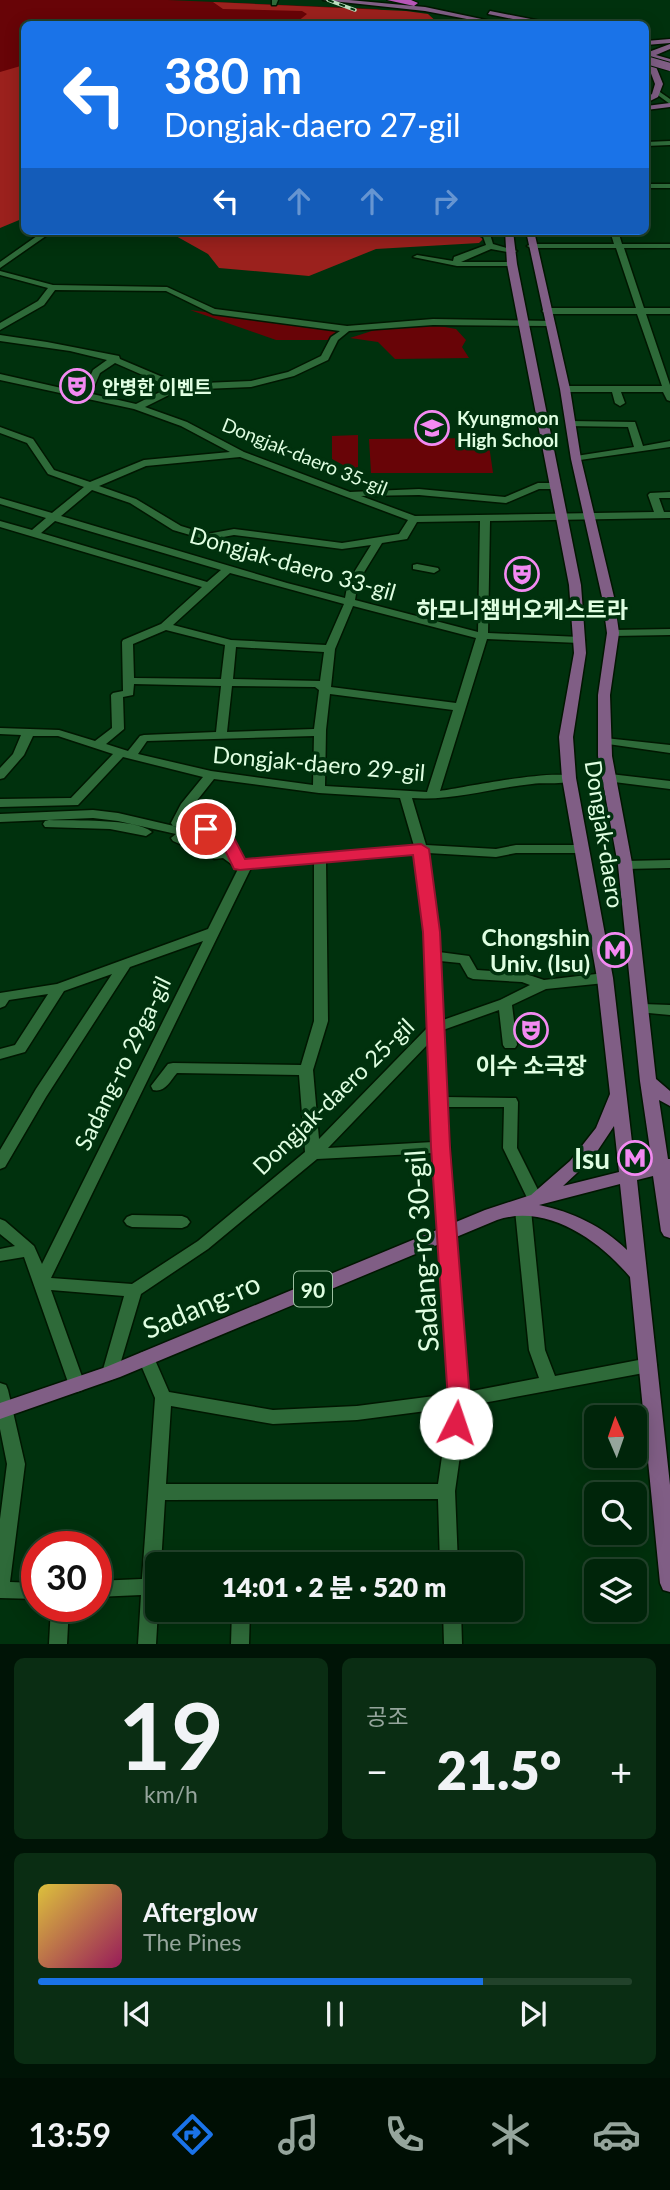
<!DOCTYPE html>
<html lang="ko">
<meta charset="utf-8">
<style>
body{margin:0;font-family:Lato,"Noto Sans KR",sans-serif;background:#0a2d13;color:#f1f3f6;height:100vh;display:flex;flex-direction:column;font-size:26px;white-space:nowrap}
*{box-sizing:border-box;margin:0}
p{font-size:23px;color:#95a59c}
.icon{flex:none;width:38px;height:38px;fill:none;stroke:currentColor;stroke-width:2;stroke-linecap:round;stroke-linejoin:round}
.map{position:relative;height:1644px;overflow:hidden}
.side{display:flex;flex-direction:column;gap:14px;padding:14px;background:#001406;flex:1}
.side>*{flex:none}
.guide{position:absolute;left:21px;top:21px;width:628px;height:214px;border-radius:10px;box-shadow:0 4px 18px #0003,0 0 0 2px #22422b;background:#1a73e8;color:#fff;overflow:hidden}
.needle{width:46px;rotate:358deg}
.fabs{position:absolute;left:584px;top:1405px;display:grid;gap:14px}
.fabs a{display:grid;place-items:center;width:63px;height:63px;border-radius:10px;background:#00250a;box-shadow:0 4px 18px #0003,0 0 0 2px #22422b;font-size:35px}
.speed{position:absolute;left:21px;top:1531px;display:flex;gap:14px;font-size:35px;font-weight:700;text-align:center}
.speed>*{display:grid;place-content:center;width:91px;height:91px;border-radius:50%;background:#00250a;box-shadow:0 4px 18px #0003,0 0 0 2px #22422b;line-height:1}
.speed .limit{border:10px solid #d22;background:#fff;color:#111}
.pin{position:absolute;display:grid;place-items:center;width:60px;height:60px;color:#fff;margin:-30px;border:4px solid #fff;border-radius:50%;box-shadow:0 2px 7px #0007}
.me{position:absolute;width:77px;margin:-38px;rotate:4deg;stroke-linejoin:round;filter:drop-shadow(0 0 5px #0008)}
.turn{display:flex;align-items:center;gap:24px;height:147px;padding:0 28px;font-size:32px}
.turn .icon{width:91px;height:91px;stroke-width:2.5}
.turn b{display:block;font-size:49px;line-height:60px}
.lanes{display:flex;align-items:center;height:66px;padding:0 28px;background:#0003;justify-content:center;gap:35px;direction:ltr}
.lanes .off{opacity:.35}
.big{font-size:52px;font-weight:800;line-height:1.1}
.side .card{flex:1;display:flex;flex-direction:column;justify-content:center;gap:10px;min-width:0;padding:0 24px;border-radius:10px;background:#0a2d13}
.side .dial{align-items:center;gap:0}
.dial b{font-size:91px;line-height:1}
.song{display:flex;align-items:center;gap:21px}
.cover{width:84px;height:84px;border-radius:10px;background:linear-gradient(135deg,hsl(50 70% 55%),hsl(330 70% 35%))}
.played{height:7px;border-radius:4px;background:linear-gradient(90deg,#1a73e8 75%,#22422b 75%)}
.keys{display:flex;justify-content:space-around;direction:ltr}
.heat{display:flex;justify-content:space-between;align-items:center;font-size:38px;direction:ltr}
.side .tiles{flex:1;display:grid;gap:14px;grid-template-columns:1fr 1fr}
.card:last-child{grid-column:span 2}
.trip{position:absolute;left:145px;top:1552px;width:378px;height:70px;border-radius:10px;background:#00250a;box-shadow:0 4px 18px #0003,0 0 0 2px #22422b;font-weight:800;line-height:70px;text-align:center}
.tabs{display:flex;height:112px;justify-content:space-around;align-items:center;background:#000f04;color:#95a59c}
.tabs .icon{width:49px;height:49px}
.tabs .current{color:#1a73e8}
.tabs b{font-size:32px;color:#f1f3f6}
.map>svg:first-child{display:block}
.green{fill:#680407}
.forest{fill:#9b211d}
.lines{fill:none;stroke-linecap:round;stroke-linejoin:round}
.minor-casing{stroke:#001701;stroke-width:3}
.major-casing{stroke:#001701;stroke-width:3}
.highway-casing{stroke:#001701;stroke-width:2}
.minor{fill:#2e6a39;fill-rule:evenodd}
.major{fill:#805e85;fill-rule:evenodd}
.highway{fill:#b756b7;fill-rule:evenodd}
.rail-casing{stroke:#bcdebf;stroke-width:3.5}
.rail{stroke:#00310d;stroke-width:2;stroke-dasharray:6;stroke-linecap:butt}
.major-bridge-casing{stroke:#001701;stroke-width:10;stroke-linecap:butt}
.major-bridge{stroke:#805e85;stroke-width:8}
.route{fill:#e11d48;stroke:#92132f;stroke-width:2}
.labels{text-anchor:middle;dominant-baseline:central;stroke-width:7;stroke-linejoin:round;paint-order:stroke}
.far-poi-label{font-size:19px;font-weight:bold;fill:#dffee1;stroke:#00310d;text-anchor:start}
.far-street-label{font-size:19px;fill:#dffee1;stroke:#00310d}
.shield{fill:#00310d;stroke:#9cc0a1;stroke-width:2}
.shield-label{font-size:21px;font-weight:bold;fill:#dffee1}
.street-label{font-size:23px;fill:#dffee1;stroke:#00310d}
.poi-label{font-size:23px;font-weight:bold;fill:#dffee1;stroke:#00310d}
.near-poi-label{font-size:28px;font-weight:bold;fill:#dffee1;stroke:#00310d;text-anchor:end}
.near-street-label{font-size:28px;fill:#dffee1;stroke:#00310d}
</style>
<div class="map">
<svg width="670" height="1644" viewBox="0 0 670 1644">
<rect width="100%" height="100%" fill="#00310d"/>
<path class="green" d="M0,0H168L376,9L436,20L439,24H24V175L0,183Z
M190,310L339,330L330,340H276Z
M434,325L456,329L466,340L462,347L469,358L395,359L378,342L350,338L384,327Z
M358,435V473L332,459V436Z
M488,438L493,473H371L369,439Z"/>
<path class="forest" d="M213,2L406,11L428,14L439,24H310L297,22L307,14L302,11L223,9Z
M24,65V218L0,228V72Z
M167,231H470L483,239L479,243L376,249L309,276L219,268L208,254Z"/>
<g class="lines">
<g class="minor-casing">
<path id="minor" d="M272,0H278L276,5H272Z
M657,90L670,99V104L655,93V91Z
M670,141V145L646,146V142Z
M646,184H670V188H646Z
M44,231H53L0,268V262Z
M481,231H489L493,244L517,251L513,253L491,249L461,262H515V266H457L413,257L417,255L453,261L454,257L486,245Z
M610,231H618L622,244H670V248H624L644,308H670V314H646L670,385V401L667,400L663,392H621L625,403L620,406L615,403L612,392H565L561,389L565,386H662L637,314H546L542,311L546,308H636L616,248H531L527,246L531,244H614Z
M0,271L53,285L167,287L215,309L347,326L433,319L553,321L554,323L550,326L433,325L349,331L338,340L328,360L294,376L251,387L179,390L145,407L187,422L244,452L350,492L419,489L505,497L538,483H556L561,486L556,489H539L506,503L419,495L361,496L415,516L654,512L648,495L650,493L670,492V498H659L664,512H670V518L490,521L488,633L580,637L585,640L580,643L487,639L440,791C462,788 561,767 575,778C565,786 545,782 532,784C492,788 453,801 412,798L426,845L496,849L516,845H582L588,849L582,853H516L496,857L428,853L439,952L469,956L477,970L523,973L544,980L605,973L610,975L612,978L610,981L605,983L546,989L512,1005L517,1045L515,1048H505L503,1045L499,1010L443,1030L446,1097L516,1098L518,1102L517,1148L543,1200L540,1204L535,1206L530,1204L503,1148L504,1107H447L467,1392L539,1378L529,1350L515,1210L518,1206L523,1204L528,1206L531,1210L545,1350L555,1376L649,1358L655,1360L657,1365L655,1370L649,1372L467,1406L455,1491L458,1564H440L438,1499L165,1500L161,1564H158V1610L156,1644H138L141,1595L96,1597V1581L142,1579L155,1398L138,1358L140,1353L146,1351L152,1353L169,1392L273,1410L357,1406L450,1394L434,1153L317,1159L208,1249L141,1294L116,1378L110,1380L104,1378L102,1373L124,1296L51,1290L85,1385L83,1390L77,1392L71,1390L69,1385L24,1257L0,1261V1249L15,1246L0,1234V1219L5,1221L34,1246L42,1264L203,941L130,967L46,1097L5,1167L0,1169V1150L36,1089L112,974L64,991L25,1052L0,1059V1049L15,1045L48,994L9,1000L5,1006L0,1008V993L57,984L208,929L238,869L223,858L214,859L173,841L171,838L176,834L118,821L93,818L0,822V814L93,810L118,813L204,833L173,826L171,823L181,804L203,777L123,757L78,805L0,807V799L71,798L113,754L58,736H33L24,755L4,778L0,779V768L13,754L21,735L0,734V728L59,730L95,741L112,728L111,695L113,693L123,691L122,642L123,640L161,624L202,587L0,527V521L32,530L46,518L0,504V498L52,513L84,487L48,474L27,443L0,433V427L33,439L54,470L90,482L144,460L230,452L181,426L134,409L0,380V374L79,392L86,386L93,370L107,360L70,351L0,341V335L47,342L119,356L120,359L179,384L251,381L288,372L321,356L331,337L340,331L213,314L166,291L55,290L44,305L0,330V323L38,301L48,288L0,275ZM115,363L170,387L136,404L88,393L94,387L100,373ZM240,457L408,520L399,534L342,543L234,529L207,534L181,526L136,499L99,486L146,466ZM92,490L130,503L173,530L207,540L234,535L342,549L371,545L348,582L345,598L287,583L61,516ZM55,521L221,570L207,582L41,533ZM480,521L478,632L355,600L358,582L382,543L407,539L417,522ZM230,573L344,604L326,645L231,640L173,625ZM353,606L476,638L456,703L331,687L335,649ZM166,630L225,645L221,679L134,678L133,644ZM236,647L324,652L320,681L233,679ZM134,684L221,686L216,732L144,735L140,736L128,751L106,744L124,729L123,697L133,695ZM232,686L315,687L319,690L314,729L227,732ZM330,694L453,710L427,792L325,786L326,730ZM314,736L313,785L211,771L138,754L147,741ZM214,779L319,793L400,798L414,846L244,861C229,833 214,827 184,821L191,808ZM184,836L199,840L208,847ZM415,853L425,932L429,1026L319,1139L313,1070L328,1021L326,861ZM314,862V1021L301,1065L173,1063L168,1064L151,1086L153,1090C165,1093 170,1081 177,1073L299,1075L305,1152L198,1241L132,1284L51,1278L251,868ZM440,961L460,963L468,977L473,979L522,982L530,985L500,1000L443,1020ZM430,1042L433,1142L328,1148ZM171,1406L273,1424L357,1420L449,1408L438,1484H166Z
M570,421L635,422L643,446L670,441V447L573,461V457L576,456L634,447L628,427L567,426V422Z
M417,564L438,568L439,570L434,573L413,569V565Z
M670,629V635L613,636L608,633L613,630Z
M605,738L670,745V753L601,743L599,741Z
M610,774L670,781V789L606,781L604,778Z
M49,820C73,821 135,818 152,832L146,836L110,829L45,827L43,824L45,821Z
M670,860V868L625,869L619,865L625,861Z
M643,1004L670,1005V1015L638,1012L636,1009L638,1006Z
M132,1215L182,1216L187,1218L190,1222L187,1226L182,1228L132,1227L127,1225L124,1221L127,1217Z
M0,1383L6,1385L8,1390L25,1464L10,1582L37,1583V1599L0,1598V1519L7,1464L0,1429Z
M51,1606H69L67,1644H49Z
M232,1610H250L249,1644H231Z
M443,1610H461L462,1644H444Z"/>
</g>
<g class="major-casing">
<path id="major" d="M323,0H349L425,7L505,24H493L425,11Z
M490,11L546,22L550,24H538L488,14Z
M670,39V43L646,45V41Z
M670,44V49L656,55L670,59V63L653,59L663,84L658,97L646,103V98L652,94L655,84L646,60V53Z
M670,103V107L646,110V106Z
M505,231H513L517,264L581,585L586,653L573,737L576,778L613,978L635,1168L652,1163L640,1081L618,865L598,756V695L607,633L602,597L571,459L560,389L526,231H534L570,389L581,459L614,597L619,633L610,695L612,756L632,863L656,1079L670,1091V1106L659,1100L668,1159H670V1238L664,1236L661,1231L653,1176L637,1180L670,1485V1592L663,1590L660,1583L630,1277C600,1241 547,1203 497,1220L120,1377L0,1419V1403L106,1367L485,1210L531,1195L570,1161L596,1128L610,1094L597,978L562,778L559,737L574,653L569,585L507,264ZM614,1126L619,1172L563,1186L592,1159ZM620,1184L627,1250C602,1226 573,1212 539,1205Z"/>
</g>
<g class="highway-casing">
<path id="highway" d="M387,0H411L418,3L414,6Z"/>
</g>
<use href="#minor" class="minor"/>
<use href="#major" class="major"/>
<use href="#highway" class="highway"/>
<g class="rail-casing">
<path id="rail" d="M328,0L355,10"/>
</g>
<use href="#rail" class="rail"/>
<g class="major-bridge-casing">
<path id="major-bridge" d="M646,60L670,67
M646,69V88"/>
</g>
<use href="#major-bridge" class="major-bridge"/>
</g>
<path class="route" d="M206,824L234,838L245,859L421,844L429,849L440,932L450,1147L470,1400L463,1429L456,1432L448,1429L445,1423L448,1400L431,1147L423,932L413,855L240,870L234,869L222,844L201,832V825Z"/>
<defs>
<g id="theatre-ring" transform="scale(1.75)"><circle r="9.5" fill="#00310d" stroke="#f38af2" stroke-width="1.5"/><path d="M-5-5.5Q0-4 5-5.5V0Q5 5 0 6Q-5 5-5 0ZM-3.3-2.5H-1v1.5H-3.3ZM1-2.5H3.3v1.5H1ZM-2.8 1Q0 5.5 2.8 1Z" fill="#f38af2"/></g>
<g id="school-ring" transform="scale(1.75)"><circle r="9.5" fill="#00310d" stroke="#f38af2" stroke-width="1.5"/><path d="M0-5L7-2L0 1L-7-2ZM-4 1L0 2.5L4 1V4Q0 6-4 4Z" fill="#f38af2"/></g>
<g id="metro-ring" transform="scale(1.75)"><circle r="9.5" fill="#00310d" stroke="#f38af2" stroke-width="1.5"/><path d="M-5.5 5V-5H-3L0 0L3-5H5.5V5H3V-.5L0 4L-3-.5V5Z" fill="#f38af2"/></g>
</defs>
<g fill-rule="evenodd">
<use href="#theatre-ring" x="77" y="386"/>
<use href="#school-ring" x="432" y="428"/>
<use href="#theatre-ring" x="522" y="574"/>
<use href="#metro-ring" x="615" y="950"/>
<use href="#theatre-ring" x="531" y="1030"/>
<use href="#metro-ring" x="635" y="1158"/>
</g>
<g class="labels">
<g class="far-poi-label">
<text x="102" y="386">안병한 이벤트</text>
<text x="457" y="417">Kyungmoon<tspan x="457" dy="22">High School</tspan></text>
</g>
<g class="far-street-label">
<text transform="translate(305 456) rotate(22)">Dongjak-daero 35-gil</text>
</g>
<rect class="shield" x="294" y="1271.5" width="38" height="35" rx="5"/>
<g class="shield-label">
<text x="313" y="1289">90</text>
</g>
<g class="street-label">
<text transform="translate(293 563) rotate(16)">Dongjak-daero 33-gil</text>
<text transform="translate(319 763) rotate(5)">Dongjak-daero 29-gil</text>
<text transform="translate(605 834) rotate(81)">Dongjak-daero</text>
<text transform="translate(122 1063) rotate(-64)">Sadang-ro 29ga-gil</text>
<text transform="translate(333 1096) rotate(-44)">Dongjak-daero 25-gil</text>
</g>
<g class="poi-label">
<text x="522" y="609">하모니챔버오케스트라</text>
<text x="590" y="937" text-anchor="end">Chongshin<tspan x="590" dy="26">Univ. (Isu)</tspan></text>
<text x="531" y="1065">이수 소극장</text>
</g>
<g class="near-poi-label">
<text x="610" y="1158">Isu</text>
</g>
<g class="near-street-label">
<text transform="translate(421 1251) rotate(-94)">Sadang-ro 30-gil</text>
<text transform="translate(201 1305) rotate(-23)">Sadang-ro</text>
</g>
</g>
</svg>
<div class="fabs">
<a><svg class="needle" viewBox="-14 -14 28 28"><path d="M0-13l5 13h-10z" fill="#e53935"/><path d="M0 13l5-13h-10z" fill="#95a59c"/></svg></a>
<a><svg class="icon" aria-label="search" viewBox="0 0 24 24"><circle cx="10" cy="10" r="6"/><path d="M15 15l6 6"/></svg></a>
<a><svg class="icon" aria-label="layers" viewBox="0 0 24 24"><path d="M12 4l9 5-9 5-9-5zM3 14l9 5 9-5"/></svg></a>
</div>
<div class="speed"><div class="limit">30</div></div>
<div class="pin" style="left:206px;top:829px;background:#d93025"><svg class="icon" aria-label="arrive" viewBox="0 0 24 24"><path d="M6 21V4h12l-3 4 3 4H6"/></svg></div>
<svg class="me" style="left:456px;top:1423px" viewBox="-20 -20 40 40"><circle r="19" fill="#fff"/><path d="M0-13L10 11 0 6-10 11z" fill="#e11d48"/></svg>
<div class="trip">14:01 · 2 분 · 520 m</div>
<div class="guide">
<div class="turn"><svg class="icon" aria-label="left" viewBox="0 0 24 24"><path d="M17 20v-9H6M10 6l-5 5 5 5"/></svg><div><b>380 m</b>Dongjak-daero 27-gil</div></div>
<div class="lanes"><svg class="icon" aria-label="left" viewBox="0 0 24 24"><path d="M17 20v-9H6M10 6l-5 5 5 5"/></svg><svg class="icon off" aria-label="ahead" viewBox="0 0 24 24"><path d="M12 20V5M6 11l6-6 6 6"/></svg><svg class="icon off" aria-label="ahead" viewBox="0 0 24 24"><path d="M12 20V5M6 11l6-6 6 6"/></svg><svg class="icon off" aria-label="right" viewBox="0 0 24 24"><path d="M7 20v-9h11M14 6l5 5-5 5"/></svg></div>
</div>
</div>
<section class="side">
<div class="tiles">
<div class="card dial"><b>19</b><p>km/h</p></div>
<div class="card"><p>공조</p>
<div class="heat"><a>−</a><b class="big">21.5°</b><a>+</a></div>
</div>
<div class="card">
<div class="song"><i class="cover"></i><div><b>Afterglow</b><p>The Pines</p></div></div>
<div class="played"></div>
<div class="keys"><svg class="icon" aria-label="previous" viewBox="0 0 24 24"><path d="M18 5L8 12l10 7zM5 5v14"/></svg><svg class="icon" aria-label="pause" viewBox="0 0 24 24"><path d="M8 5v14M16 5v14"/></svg><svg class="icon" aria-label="next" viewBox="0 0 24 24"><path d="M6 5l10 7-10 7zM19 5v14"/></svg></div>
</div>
</div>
</section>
<nav class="tabs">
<b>13:59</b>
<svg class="icon current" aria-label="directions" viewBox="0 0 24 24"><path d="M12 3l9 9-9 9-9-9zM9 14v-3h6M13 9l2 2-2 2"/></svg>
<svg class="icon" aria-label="music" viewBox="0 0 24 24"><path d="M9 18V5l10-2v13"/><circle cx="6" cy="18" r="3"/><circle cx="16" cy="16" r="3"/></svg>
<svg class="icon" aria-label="phone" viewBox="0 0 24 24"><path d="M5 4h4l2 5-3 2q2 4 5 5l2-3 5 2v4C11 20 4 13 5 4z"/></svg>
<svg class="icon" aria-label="climate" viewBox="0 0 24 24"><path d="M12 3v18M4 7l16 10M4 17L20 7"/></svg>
<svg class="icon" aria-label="car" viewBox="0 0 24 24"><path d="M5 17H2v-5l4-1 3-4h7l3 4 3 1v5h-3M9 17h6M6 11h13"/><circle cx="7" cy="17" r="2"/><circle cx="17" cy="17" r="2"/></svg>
</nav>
